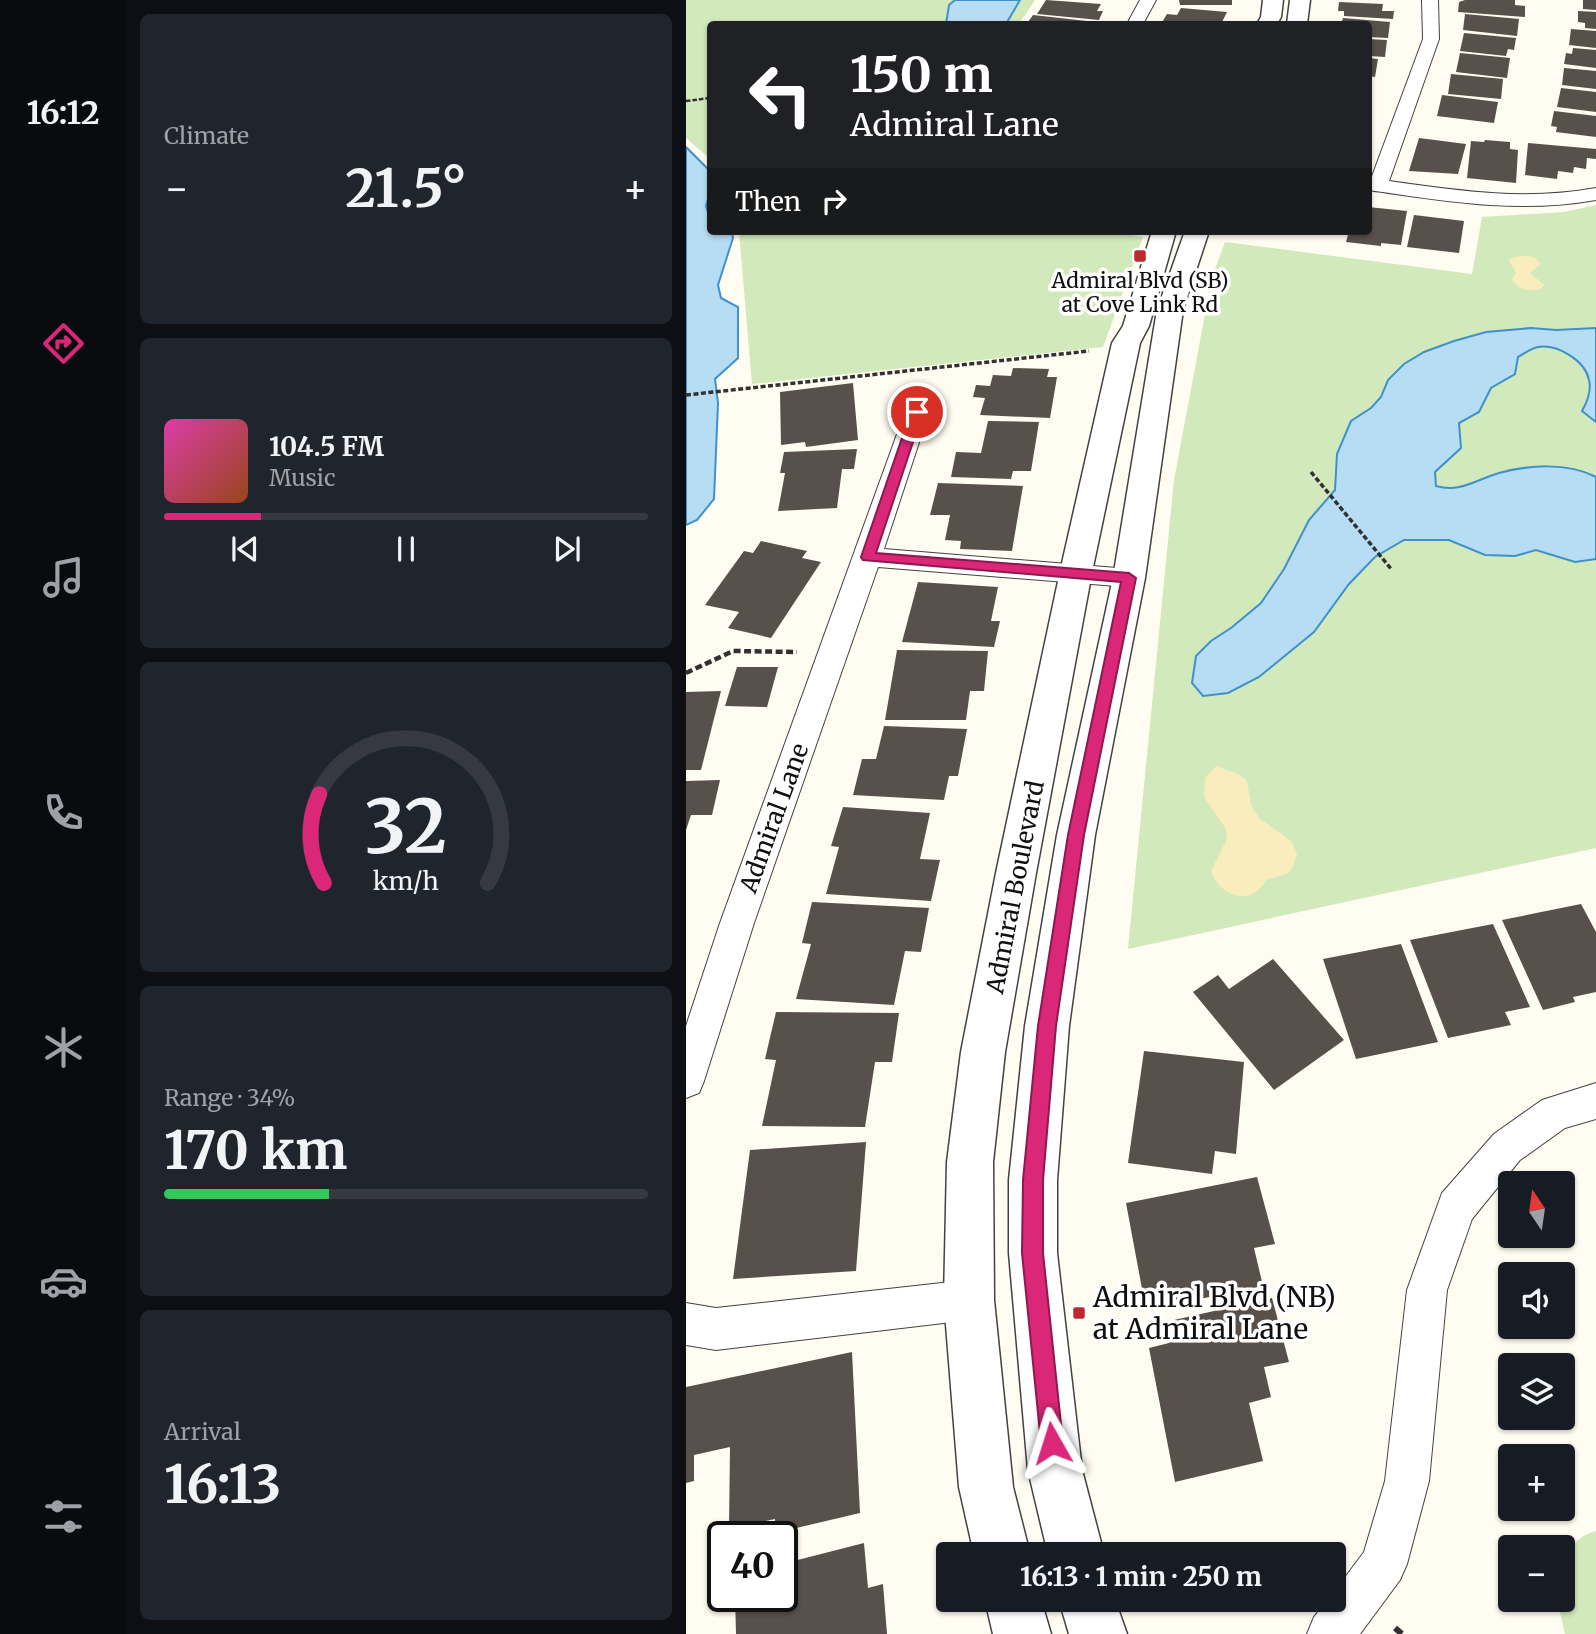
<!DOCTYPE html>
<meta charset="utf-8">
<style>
body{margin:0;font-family:Merriweather,serif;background:#20242c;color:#f1f3f6;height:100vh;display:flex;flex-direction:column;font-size:26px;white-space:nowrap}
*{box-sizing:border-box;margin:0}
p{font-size:23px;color:#9ea1a6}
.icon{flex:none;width:38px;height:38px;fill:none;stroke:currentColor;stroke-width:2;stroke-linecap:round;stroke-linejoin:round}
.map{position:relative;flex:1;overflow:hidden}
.panel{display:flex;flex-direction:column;gap:14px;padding:14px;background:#0d0f14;width:560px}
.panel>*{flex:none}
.banner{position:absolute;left:21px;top:21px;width:665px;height:214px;border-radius:7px;box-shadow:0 2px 5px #0004;background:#202124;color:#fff;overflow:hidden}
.needle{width:46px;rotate:347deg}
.buttons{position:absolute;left:812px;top:1171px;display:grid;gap:14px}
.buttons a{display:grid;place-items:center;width:77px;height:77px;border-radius:7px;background:#171b24;box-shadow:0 2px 5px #0004;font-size:35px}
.speed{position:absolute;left:21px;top:1521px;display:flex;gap:14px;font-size:35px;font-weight:700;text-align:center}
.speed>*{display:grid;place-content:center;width:91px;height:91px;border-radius:50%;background:#171b24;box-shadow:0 2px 5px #0004;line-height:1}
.speed .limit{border:4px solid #111;border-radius:10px;background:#fff;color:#111}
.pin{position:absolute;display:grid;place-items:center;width:60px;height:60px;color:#fff;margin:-30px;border:4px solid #fff;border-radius:50%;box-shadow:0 2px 7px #0007}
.me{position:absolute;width:77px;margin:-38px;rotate:354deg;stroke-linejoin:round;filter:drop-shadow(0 0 5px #0008)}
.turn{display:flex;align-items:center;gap:24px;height:147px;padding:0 28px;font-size:32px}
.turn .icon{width:91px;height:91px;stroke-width:2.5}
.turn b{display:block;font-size:49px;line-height:60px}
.then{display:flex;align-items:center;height:66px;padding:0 28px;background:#0003;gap:14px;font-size:26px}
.big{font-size:52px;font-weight:700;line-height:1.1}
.panel .widget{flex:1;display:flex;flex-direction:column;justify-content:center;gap:10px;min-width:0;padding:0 24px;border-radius:10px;background:#20242c}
.panel .dial{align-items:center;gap:0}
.dial svg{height:182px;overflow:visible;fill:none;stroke:#363941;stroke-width:7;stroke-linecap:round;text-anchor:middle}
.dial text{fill:#f1f3f6;stroke:none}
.song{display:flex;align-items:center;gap:21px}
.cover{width:84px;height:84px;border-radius:10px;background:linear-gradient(135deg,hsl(320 70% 55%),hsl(20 70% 35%))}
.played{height:7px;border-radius:4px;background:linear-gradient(90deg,#db2777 20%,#363941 20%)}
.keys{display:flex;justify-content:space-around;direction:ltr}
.heat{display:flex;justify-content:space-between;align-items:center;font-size:38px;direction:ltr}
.charge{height:10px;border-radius:5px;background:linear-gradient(90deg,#34c759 34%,#363941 0)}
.trip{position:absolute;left:250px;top:1542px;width:410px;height:70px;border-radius:7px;background:#171b24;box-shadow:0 2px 5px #0004;font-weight:700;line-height:70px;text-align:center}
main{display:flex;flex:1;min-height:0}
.tab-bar{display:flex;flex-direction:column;width:126px;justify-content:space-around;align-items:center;background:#090b0e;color:#9ea1a6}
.tab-bar .icon{width:49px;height:49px}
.tab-bar .active{color:#db2777}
.tab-bar b{font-size:32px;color:#f1f3f6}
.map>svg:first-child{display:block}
.green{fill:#d2e9bb}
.sand{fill:#f9edbe}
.water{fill:#b7ddf5;stroke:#3f91cb;stroke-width:2}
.building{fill:#57504b}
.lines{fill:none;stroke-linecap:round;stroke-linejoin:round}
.minor-casing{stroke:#424242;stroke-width:2}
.tertiary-casing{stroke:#424242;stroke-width:3}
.path-far3{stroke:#313131;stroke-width:2.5;stroke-dasharray:4.5 2;stroke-linecap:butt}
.path-far2{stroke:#313131;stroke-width:3.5;stroke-dasharray:5 2.5;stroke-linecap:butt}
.path-far1{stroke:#313131;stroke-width:4.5;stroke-dasharray:7 3.5;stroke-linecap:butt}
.path{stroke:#313131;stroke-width:6;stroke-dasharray:9 4.5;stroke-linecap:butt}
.minor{fill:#fff;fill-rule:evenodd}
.tertiary{fill:#fff;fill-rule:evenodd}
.route{fill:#db2777;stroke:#8e194d;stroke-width:2}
.poi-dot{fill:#bd292e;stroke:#fff;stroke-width:2.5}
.labels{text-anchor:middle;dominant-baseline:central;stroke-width:7;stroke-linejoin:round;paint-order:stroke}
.far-poi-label{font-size:21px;fill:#0f0f0f;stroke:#fff}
.street-label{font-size:24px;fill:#0f0f0f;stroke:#fff}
.near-poi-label{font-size:28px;fill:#0f0f0f;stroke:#fff;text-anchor:start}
</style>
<main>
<nav class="tab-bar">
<b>16:12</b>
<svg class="icon active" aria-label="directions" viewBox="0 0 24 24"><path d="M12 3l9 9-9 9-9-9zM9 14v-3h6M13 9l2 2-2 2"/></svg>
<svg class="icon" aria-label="music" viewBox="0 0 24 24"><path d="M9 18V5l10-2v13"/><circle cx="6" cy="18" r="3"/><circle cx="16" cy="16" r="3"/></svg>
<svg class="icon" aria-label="phone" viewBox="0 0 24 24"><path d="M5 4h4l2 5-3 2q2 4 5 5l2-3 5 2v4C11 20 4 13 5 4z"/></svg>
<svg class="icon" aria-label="climate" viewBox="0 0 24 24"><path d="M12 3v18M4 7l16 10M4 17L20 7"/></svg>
<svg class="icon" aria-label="car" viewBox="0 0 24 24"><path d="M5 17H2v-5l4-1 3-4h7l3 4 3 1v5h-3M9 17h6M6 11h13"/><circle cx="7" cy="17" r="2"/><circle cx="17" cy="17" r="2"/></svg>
<svg class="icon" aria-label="filters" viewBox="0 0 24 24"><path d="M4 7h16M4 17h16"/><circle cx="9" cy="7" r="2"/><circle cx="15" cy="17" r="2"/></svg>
</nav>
<section class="panel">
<div class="widget"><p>Climate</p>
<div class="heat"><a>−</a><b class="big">21.5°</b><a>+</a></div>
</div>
<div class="widget">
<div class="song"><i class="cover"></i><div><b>104.5 FM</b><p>Music</p></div></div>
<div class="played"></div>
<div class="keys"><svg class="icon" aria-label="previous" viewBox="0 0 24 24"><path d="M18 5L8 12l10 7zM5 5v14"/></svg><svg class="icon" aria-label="pause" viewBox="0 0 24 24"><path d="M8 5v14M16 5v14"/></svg><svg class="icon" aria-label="next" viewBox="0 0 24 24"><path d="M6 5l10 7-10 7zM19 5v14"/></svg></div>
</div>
<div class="widget dial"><svg viewBox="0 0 100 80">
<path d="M14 69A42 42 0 1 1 86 69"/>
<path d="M14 69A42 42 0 0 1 12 30" stroke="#db2777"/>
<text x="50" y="56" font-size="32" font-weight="700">32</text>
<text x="50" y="72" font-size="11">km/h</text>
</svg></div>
<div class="widget"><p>Range · 34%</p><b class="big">170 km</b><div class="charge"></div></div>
<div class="widget"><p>Arrival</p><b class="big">16:13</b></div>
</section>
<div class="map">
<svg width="910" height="1634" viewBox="0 0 910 1634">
<rect width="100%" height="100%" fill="#fffcf1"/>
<path class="green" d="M0,0H349L333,24H24V159L0,138Z
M910,205V848L442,949L488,480L526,277L539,242L786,274L796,217L878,212Z
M53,231H424L457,237L417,347L66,384Z
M910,1531V1634H879L871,1600H877C877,1571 876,1540 910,1531Z"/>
<path class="sand" d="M841,256L848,257L855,264L844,273L858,285L856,288C845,292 832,291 826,279L830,273L823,260L828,257Z
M530,766L552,774L561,781L565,805L573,818L605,841L611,854L607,867L601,874L580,880C565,908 533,896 525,871L541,839L540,829L518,797L519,778Z"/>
<path class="water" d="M269,0H334L320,24H260L263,5Z
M0,147L24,171V192L20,206L24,219V231H46L47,238L32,285L35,298L52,307V358L29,379L32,403L28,499L11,520L0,525Z
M845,328L870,330L910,328V422L896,411C901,402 906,391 903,380C899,360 871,344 852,347C845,348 838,354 832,357L829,374L805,388L793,412L773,423L775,448L749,472L750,486C774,493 789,480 813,473C842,465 882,462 910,477V559L889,562L850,550L829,556L799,555L763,540H718L689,557L663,584L628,632L573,677L542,693L517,696L506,683L510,656L525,641L545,628L575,603L598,569L623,520L649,490L651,454L665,421L685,408L695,397L702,380L718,364L738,352L768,341L800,332Z"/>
<path class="building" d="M360,0L415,4L411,11H417L413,20L351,14Z
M493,0H546V5H494Z
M779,0H829V5L839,6V17L772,12L773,2Z
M897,0H910V10L897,9Z
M653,2L697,4L696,11H708L707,19L658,16V11H652Z
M495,8L541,12L535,24H475L481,14L491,15Z
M892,11L910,12V29L899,28V23L892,22Z
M779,14L833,19L831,36L777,30Z
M347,15L410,22L408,24H348L349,23L342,22Z
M657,18L704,22L702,38L682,37V24H655Z
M885,29L910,31V48L883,45Z
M778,33L830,38L828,50L822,49L820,56L774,51Z
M682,39L701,40L699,57L682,56Z
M887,48L910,50V68L878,64L880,53L886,54Z
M774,53L824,58L821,78L770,72Z
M682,58L692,59L689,77L682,76Z
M878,68L910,71V89L876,85Z
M765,74L817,79L815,99L762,94Z
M875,88L910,92V112L871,107Z
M756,95L812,102L808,123L751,116Z
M868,111L910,116V137L870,132L871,127L865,126Z
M733,138L780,144L772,174L723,171Z
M799,140L824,142V149L832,150L830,183L781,178L785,141L798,142Z
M842,143L910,149V159L901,158L900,169L888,167L887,173L872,171L871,179L839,175Z
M682,207L721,211L715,245L695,243V246L660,242L663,231H682Z
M728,215L778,221L773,253L721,247Z
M327,368L363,369L361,377H371L364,418L294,415L299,398L287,397L290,385L304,386L307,375L325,376Z
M167,383L172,440L120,447L119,442L95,445L94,392Z
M302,421L353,422L345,471H327L325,479L265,477L270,452L295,453Z
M171,449L168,469H156L151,508L92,511L99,473H94L98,452Z
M252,483L337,486L326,551L274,549L275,541L259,540L264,515H244Z
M75,541L121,551L116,558L135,562L85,638L42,628L53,612L19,605L58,551L67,553Z
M232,582L312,587L305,621H314L308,647L216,642Z
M211,650L302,651L298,691H284L280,720H199Z
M51,667H92L81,707L39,706Z
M35,691L15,770H0V692Z
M198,726L281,729L272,776H263L258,800L167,795L176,759H190Z
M34,780L26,815H5L0,830V781Z
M157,807L244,813L234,859L254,860L245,901L140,894L153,847L145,846Z
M126,902L243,908L235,952L219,951L208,1005L110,999L125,944L116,943Z
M895,904L910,932V992L887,997L889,1002L857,1010L816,920Z
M807,924L844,1007L819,1012L825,1025L762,1038L724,940Z
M715,944L752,1042L670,1059L637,959Z
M587,959L658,1040L588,1090L507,992L532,975L543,989Z
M90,1012L213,1013L206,1062H189L179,1127L76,1126L90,1060L79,1059Z
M458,1051L558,1062L550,1154L529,1151L526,1174L442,1163Z
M180,1142L170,1271L47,1279L64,1150Z
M571,1177L589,1244L568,1248L577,1286L460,1310L440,1203Z
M586,1298L603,1362L578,1367L585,1397L563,1403L577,1461L489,1482L463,1348L483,1343L479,1322Z
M166,1352L174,1513L89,1533V1519L43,1529L44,1447L8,1455V1481L0,1483V1387Z
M178,1543L182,1588L197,1584L201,1634H50L49,1596H96V1564Z"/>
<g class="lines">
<g class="minor-casing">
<path id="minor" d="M454,0H470L457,24H441Z
M736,0H752L753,39L703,181C773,191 840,201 910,188V200C833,214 759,201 682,190V178L685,179L737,39Z
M231,405L239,407L243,412L198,549L443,569L453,571L456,578L453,585L443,587L192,567L68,923L18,1081L13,1093L0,1098V1026L34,923L219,412L223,407Z
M910,1083V1119L879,1128L834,1160L786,1219L761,1290L743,1481L721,1564L714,1580L674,1634H621L628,1617L642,1600H648V1592L678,1552L699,1481L721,1290L756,1193L808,1134L856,1100Z
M283,1280L297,1286L303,1300L297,1314L283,1320L30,1350L0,1345V1303L30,1308Z"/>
</g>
<g class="tertiary-casing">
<path id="tertiary" d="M577,0H597L595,17L591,24H571L575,17Z
M604,0H624L621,24H601Z
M466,231H490L463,326L454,343L406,572L350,873L319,1052L307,1162L308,1300L327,1487L344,1554H288L273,1487L258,1300L261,1162L275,1052L310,873L374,572L426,343L437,326Z
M499,231H523L497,310L459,578L409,835L383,1026L371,1180V1253L396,1470L418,1554H362L342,1470L323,1253V1180L339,1026L371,835L427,578L471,310Z
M299,1600H355L365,1634H307Z
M373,1600H429L441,1634H383Z"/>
</g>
<path class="path-far3" d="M0,101L24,98"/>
<path class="path-far2" d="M0,395L403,351
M625,472L706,570"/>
<path class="path-far1" d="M0,673L47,651L111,652"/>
<path class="path" d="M709,1628L716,1634"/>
<use href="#minor" class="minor"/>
<use href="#tertiary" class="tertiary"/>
</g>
<path class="route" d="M231,409L237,412L190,553L443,573L450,578L398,835L370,1026L357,1180V1253L377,1443L374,1450L366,1454L359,1450L355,1443L336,1253L337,1180L352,1026L382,835L435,582L177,560L175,557L225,412Z"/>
<g class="poi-dot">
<rect x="447" y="249" width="14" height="14" rx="3.5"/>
<rect x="386" y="1306" width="14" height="14" rx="3.5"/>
</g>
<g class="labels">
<g class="far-poi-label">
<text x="454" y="280">Admiral Blvd (SB)<tspan x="454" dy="24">at Cove Link Rd</tspan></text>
</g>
<g class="street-label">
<text transform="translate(88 818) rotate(-70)">Admiral Lane</text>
<text transform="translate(329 887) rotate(-79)">Admiral Boulevard</text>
</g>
<g class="near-poi-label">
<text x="407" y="1297">Admiral Blvd (NB)<tspan x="407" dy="32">at Admiral Lane</tspan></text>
</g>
</g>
</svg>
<div class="buttons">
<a><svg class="needle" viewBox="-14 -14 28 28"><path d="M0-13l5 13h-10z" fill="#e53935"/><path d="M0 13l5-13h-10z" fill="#9ea1a6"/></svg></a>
<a><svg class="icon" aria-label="sound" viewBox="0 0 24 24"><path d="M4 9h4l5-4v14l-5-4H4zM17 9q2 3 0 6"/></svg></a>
<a><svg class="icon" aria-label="layers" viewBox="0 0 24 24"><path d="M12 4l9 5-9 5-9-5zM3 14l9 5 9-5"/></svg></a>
<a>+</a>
<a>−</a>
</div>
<div class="speed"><div class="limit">40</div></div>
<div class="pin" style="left:231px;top:412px;background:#d93025"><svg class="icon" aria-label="arrive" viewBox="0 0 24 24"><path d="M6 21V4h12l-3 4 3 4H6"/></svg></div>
<svg class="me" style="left:366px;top:1443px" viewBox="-20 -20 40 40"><path d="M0-17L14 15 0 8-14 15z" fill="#db2777" stroke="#fff" stroke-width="4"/></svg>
<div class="trip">16:13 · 1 min · 250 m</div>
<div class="banner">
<div class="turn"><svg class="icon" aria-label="left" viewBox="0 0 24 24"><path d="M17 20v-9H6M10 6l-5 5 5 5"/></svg><div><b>150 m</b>Admiral Lane</div></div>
<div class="then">Then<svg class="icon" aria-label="right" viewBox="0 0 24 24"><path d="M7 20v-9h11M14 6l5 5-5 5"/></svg></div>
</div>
</div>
</main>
